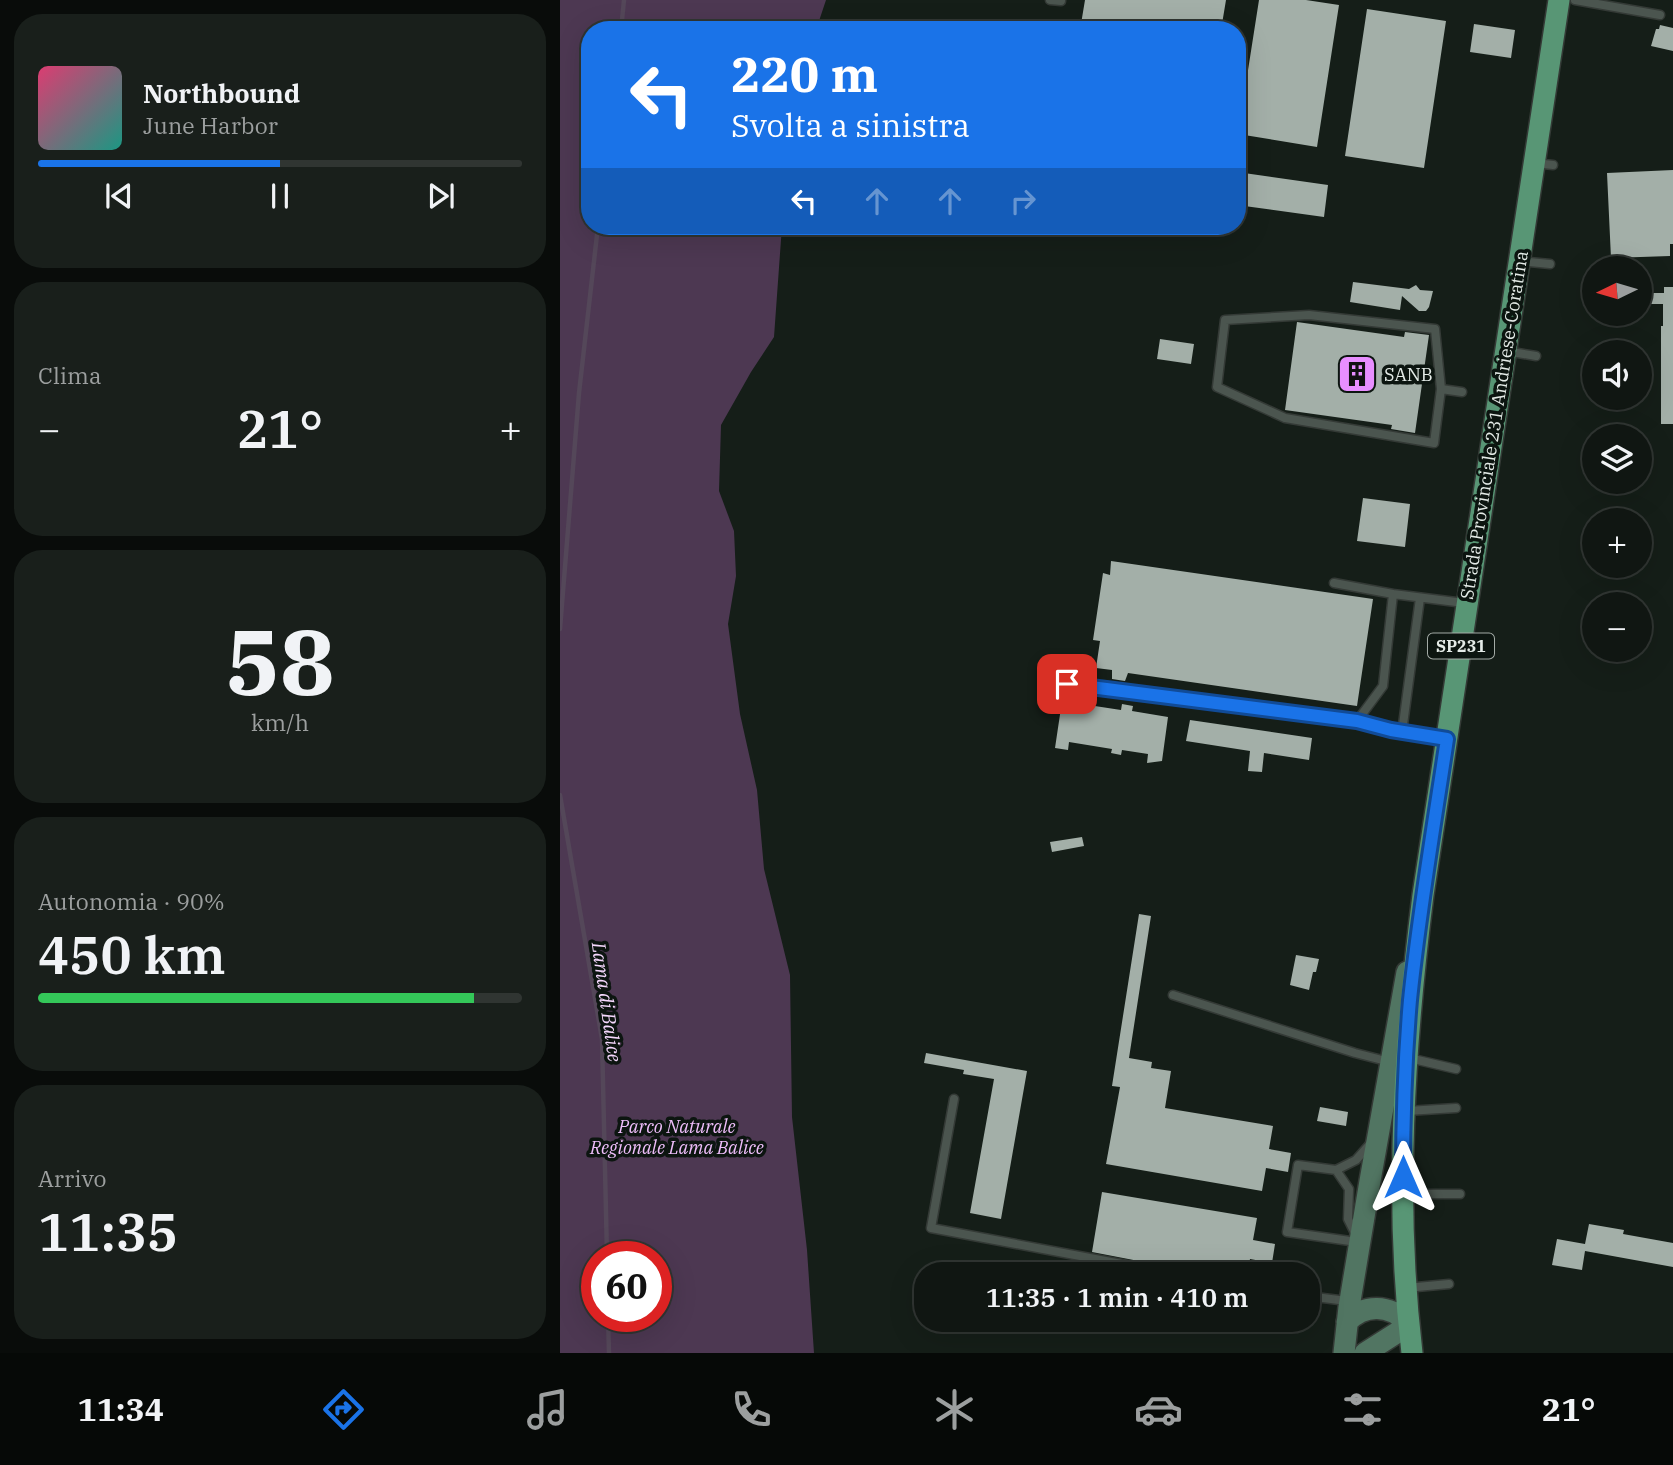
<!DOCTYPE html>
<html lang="it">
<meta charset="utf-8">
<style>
body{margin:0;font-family:"IBM Plex Serif",serif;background:#191f1b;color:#f1f3f6;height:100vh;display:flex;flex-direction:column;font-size:26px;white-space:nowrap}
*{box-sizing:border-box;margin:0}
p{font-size:23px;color:#9c9f9f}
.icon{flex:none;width:38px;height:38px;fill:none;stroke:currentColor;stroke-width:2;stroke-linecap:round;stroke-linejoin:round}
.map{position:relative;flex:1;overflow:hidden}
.sheet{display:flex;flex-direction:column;gap:14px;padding:14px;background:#090c0a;width:560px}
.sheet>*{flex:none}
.banner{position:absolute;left:21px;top:21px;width:665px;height:214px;border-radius:28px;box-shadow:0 7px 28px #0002,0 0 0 2px #303532;background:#1a73e8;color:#fff;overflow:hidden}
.needle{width:46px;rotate:265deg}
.fabs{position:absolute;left:1022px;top:256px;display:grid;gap:14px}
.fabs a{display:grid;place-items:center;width:70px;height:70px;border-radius:50%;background:#101612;box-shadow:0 7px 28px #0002,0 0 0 2px #303532;font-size:35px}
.speed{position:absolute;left:21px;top:1241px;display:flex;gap:14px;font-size:35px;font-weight:700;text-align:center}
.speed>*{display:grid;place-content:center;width:91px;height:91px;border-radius:50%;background:#101612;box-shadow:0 7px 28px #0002,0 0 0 2px #303532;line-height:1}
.speed .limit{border:10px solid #d22;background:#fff;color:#111}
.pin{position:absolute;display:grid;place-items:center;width:60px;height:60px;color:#fff;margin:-30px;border-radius:14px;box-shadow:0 4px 10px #0006}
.me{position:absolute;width:77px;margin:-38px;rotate:0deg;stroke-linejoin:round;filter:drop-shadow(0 0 5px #0008)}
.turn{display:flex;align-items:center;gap:24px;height:147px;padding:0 35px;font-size:32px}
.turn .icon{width:91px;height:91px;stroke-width:2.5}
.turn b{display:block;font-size:49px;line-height:60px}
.lanes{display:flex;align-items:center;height:66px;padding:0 35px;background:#0003;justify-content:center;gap:35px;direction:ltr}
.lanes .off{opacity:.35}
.big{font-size:52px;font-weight:600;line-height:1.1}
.sheet .card{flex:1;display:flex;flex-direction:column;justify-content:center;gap:10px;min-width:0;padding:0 24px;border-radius:28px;background:#191f1b}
.sheet .dial{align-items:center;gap:0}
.dial b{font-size:91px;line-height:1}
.song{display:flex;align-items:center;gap:21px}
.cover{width:84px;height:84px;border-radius:10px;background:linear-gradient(135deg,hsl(340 70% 55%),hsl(170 70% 35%))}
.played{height:7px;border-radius:4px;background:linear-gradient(90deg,#1a73e8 50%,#303532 50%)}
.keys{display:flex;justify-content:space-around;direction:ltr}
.heat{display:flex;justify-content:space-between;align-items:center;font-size:38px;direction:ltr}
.charge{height:10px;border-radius:5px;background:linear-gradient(90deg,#34c759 90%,#303532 0)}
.trip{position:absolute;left:354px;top:1262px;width:406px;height:70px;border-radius:28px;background:#101612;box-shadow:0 7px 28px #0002,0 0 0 2px #303532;font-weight:600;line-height:70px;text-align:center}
.tab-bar{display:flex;height:112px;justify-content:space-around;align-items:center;background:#060907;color:#9c9f9f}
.tab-bar .icon{width:49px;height:49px}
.tab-bar .current{color:#1a73e8}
.tab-bar b{font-size:32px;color:#f1f3f6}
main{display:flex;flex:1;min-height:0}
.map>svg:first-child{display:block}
.green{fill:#4d3852;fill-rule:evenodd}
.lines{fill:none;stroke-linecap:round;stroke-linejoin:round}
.stream{stroke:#544759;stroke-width:4.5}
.building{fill:#a3afa8}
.lane-casing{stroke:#343a36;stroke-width:11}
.secondary-casing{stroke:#343a36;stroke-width:24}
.primary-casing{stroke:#343a36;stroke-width:24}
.lane{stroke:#4b554f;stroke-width:8}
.secondary{stroke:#517562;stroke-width:21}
.primary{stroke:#589675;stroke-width:21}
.route-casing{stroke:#114b97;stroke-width:18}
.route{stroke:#1a73e8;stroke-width:12}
.labels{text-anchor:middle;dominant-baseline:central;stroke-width:7;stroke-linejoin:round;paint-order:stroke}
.shield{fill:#0c1510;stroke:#a3aba6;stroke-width:2}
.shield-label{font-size:16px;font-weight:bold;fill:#e4ebe7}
.poi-label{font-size:18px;fill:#e4ebe7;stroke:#0c1510;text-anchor:start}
.street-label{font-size:18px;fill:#e4ebe7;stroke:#0c1510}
.park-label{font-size:18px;font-style:italic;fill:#efbefb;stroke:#0c1510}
.water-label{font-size:19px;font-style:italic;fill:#f5d8fd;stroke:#0c1510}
</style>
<main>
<section class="sheet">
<div class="card">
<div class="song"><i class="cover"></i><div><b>Northbound</b><p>June Harbor</p></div></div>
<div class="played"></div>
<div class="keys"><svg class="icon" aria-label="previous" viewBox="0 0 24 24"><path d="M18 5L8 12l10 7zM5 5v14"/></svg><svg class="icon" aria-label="pause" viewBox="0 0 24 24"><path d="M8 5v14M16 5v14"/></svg><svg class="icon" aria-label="next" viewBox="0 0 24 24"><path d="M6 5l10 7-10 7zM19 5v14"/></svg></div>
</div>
<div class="card"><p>Clima</p>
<div class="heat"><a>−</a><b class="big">21°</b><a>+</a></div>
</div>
<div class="card dial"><b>58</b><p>km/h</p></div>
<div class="card"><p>Autonomia · 90%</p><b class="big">450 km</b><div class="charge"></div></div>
<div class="card"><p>Arrivo</p><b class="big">11:35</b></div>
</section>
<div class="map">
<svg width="1113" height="1353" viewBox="0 0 1113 1353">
<rect width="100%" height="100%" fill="#151e18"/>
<path class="green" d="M0,0H266L256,30H30V226H222L214,337L191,372L161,425L159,491L174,531L176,576L168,624L180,714L197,790L204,869L230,975L232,1117L247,1250L254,1353H0ZM96,1256V1316H37V1256Z"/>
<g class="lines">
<path class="stream" d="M61,30L64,0
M0,629L19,393L38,226
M0,795L42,1039L47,1256
M48,1316L49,1353"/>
</g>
<path class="building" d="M525,0H666L661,30H520Z
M699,0H746L779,5L757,147L678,134Z
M807,9L886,21L864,168L785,156Z
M914,24L955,30L951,58L910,52Z
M1100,25L1113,28V51L1091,46L1096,29H1099Z
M1113,170V244H1110V256L1051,258L1047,173Z
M677,172L768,185L764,217L677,205Z
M793,282L849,289L856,285L860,290L873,291L869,307L866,311H859L842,296L840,310L790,302Z
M1104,287H1113V424H1101V326H1103V304H1080V293H1104Z
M737,322L844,337L845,332L869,335L855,433L831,429L832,425L725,410Z
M600,339L634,344L631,364L597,359Z
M803,498L850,504L845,547L797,541Z
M551,561L813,599L797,706L568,673L565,681L552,679V670L536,668L540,641L533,640L543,573L550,575Z
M502,701L561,710L562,704L573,706L572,711L608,717L602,761L587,763L588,754L562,750L561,755L551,753L552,749L509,742L508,750L495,748Z
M630,720L752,738L749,760L704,753L702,772L688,771L690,751L626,741Z
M522,837L524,846L492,852L490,842Z
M579,914L591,916L569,1058L592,1062L591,1068L611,1071L605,1108L713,1126L709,1149L731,1153L728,1172L706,1168L702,1191L546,1164L560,1087L552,1086Z
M736,955L759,959L756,972H753L749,990L730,985Z
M366,1053L467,1071L441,1219L410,1213L434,1079L403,1074L404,1070L364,1063Z
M760,1107L788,1112L786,1126L757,1121Z
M542,1192L697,1218L693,1240L715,1244L712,1263L690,1259L687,1274H646L532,1252Z
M1029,1224L1064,1230L1063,1234L1113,1243V1267L1025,1251L1022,1270L992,1265L997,1239L1025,1244Z"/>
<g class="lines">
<g class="lane-casing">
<path id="lane" d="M490,0L501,1
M1015,0L1100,15
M974,163L993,165
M959,261L990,264
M946,351L976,356
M881,389L875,329L749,315L665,320L657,387L725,418L874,443L881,389L902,392
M774,583L833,594
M507,684L797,721L823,686L833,594L904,603
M797,721L831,730L887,739
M842,732L860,598
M613,995L795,1053L830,1062
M849,1058L896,1069
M394,1099L371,1228L615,1274
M847,1111L896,1108
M776,1170L738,1165L727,1232L797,1242
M843,1194H900
M796,1235L788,1219L789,1189L776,1170L796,1160L811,1143
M846,1288L889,1284
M747,1296L787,1301"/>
</g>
<g class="secondary-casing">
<path id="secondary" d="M787,1322C805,1303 829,1305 848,1322L838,1332L805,1353
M784,1353L789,1307L810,1181L847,972"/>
</g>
<g class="primary-casing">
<path id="primary" d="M852,1353C834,1201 844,1046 863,895L999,0"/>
</g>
<use href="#lane" class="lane"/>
<use href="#secondary" class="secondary"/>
<use href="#primary" class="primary"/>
</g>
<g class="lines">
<g class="route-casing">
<path id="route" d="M507,684L797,721L831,730L887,739C874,826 859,912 850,1000C845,1058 843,1117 843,1177"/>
</g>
<use href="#route" class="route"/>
</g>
<defs>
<g id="building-square" transform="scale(2.0125)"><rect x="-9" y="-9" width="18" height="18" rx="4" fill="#e88eff" stroke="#0c1510"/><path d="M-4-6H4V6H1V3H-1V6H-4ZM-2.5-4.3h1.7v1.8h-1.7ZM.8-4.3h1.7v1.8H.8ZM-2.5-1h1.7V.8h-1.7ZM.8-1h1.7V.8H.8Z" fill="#111"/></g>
</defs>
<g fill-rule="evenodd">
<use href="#building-square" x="797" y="374"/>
</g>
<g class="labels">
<rect class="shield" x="868" y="633.5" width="66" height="25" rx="5"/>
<g class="shield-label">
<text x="901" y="646">SP231</text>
</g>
<g class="poi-label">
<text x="824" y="374">SANB</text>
</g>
<g class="street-label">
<text transform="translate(934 425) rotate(-81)">Strada Provinciale 231 Andriese-Coratina</text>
</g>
<g class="park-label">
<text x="117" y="1126">Parco Naturale<tspan x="117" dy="21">Regionale Lama Balice</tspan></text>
</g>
<g class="water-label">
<text transform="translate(47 1002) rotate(82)">Lama di Balice</text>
</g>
</g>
</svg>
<div class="fabs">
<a><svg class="needle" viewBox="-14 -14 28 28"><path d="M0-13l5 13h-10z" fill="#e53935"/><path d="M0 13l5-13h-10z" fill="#9c9f9f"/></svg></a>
<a><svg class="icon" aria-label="sound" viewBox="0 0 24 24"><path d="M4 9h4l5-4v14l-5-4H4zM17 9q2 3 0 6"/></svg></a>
<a><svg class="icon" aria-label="layers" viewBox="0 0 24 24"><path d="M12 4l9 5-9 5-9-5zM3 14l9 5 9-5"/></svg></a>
<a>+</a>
<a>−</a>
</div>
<div class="speed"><div class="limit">60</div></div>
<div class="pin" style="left:507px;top:684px;background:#d93025"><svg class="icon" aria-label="arrive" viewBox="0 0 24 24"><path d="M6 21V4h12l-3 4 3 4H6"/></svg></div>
<svg class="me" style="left:843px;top:1177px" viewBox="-20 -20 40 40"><path d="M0-17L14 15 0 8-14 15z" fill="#1a73e8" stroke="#fff" stroke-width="4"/></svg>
<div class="trip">11:35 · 1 min · 410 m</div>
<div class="banner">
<div class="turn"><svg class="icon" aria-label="left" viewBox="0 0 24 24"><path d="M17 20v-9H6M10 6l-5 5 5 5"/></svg><div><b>220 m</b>Svolta a sinistra</div></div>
<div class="lanes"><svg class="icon" aria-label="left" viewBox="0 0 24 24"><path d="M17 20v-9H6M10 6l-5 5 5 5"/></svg><svg class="icon off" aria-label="ahead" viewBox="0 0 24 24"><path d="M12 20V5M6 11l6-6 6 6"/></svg><svg class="icon off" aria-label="ahead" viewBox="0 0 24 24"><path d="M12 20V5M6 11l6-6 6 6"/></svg><svg class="icon off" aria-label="right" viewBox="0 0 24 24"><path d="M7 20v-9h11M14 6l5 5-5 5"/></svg></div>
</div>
</div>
</main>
<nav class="tab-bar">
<b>11:34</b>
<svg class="icon current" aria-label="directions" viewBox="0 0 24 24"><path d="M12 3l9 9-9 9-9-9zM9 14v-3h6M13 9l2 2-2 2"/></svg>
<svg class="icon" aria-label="music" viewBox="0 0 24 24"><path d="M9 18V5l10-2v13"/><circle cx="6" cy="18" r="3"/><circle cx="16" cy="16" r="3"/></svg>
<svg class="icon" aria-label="phone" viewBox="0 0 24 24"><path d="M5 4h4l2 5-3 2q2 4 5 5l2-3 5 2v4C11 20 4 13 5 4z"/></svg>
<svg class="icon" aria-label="climate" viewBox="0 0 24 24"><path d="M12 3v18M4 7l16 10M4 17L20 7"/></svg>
<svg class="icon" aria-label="car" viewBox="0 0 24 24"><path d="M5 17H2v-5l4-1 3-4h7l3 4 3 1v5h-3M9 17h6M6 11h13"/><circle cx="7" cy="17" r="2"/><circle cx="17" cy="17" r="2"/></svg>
<svg class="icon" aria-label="filters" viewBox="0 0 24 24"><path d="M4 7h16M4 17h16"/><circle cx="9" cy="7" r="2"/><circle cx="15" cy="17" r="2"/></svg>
<b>21°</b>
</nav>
